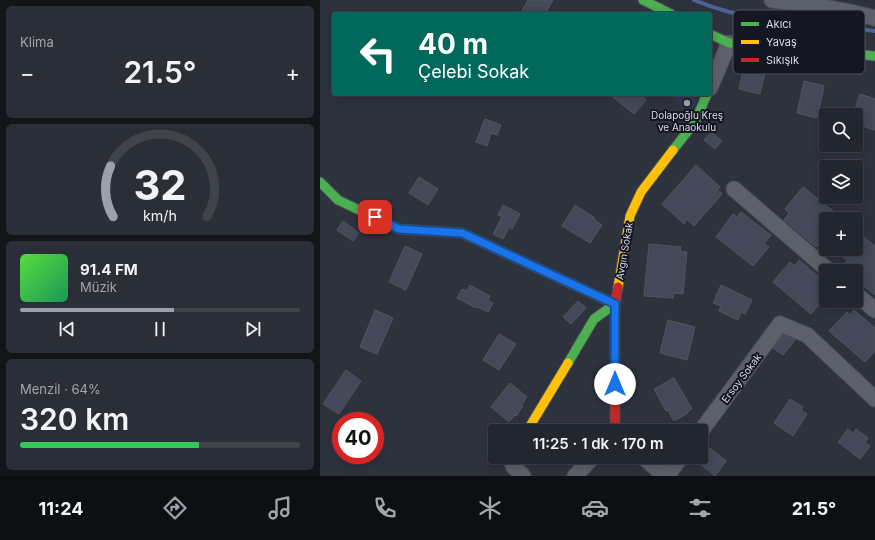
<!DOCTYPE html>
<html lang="tr">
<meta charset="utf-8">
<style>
body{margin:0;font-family:Inter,sans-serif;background:#2a2e36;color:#f1f3f6;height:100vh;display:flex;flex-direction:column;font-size:15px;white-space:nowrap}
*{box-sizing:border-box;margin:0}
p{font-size:13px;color:#a2a5aa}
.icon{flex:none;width:22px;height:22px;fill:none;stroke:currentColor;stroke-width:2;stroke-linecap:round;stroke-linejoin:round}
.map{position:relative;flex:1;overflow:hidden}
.drawer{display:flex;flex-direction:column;gap:6px;padding:6px;background:#131519;width:320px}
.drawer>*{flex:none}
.guide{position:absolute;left:12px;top:12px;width:380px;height:84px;border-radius:4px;box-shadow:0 2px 10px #0003,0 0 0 1px #3f434a;background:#00695c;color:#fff;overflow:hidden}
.buttons{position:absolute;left:499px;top:108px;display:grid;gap:8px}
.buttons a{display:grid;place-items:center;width:44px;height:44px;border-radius:4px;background:#22262e;box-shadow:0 2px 10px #0003,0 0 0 1px #3f434a;font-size:20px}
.speed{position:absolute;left:12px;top:412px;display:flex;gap:8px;font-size:20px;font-weight:700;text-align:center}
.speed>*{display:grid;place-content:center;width:52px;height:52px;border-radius:50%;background:#22262e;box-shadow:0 2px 10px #0003,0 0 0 1px #3f434a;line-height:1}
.speed .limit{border:6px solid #d22;background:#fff;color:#111}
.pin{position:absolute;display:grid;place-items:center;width:34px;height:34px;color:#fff;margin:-17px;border-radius:8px;box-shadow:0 2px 6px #0006}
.me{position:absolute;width:44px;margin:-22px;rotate:0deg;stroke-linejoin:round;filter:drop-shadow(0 0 3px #0008)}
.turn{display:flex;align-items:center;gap:14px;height:84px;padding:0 20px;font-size:18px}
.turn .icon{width:52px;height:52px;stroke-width:2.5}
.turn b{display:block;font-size:28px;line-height:34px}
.big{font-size:30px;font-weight:600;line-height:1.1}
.drawer .card{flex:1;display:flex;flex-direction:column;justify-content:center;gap:6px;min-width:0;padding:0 14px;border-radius:6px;background:#2a2e36}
.drawer .dial{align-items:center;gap:0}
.dial svg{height:104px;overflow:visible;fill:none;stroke:#3f434a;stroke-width:7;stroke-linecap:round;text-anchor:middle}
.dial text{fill:#f1f3f6;stroke:none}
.song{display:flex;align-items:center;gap:12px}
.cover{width:48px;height:48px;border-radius:6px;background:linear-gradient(135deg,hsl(110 70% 55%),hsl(150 70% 35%))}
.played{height:4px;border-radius:2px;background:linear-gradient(90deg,#9aa0ac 55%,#3f434a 55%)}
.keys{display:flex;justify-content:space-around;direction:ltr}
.heat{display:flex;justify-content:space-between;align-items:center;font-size:22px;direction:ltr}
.charge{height:6px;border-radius:3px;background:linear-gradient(90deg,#34c759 64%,#3f434a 0)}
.trip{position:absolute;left:168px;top:424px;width:220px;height:40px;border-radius:4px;background:#22262e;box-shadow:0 2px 10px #0003,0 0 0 1px #3f434a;font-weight:600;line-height:40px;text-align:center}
.menu{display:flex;height:64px;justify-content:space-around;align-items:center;background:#0e0f12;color:#a2a5aa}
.menu .icon{width:28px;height:28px}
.menu .selected{color:#9aa0ac}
.menu b{font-size:18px;color:#f1f3f6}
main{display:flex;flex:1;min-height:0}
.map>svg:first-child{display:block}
.built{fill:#2e3750}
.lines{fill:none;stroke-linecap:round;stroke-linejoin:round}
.stream{stroke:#4d6197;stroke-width:4}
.building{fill:#434958;stroke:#51555e}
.street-casing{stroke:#494d57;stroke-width:17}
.fast-casing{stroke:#494d57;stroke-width:11}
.slow-casing{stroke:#494d57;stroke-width:11}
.jam-casing{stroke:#494d57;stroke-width:11}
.street{stroke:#5c6069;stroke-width:15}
.fast{stroke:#4caf50;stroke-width:9}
.slow{stroke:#ffc107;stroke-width:9}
.jam{stroke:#c62828;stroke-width:9}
.route-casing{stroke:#114b97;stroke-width:10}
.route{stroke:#1a73e8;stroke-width:7}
.poi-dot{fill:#9aa0ac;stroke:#141721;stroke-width:1.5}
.labels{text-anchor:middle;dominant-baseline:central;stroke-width:4;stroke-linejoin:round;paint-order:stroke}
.poi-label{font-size:10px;fill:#d5dbe8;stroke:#141721}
.street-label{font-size:10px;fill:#d5dbe8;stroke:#141721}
.key{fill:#141721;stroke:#4e525d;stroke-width:1}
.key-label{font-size:11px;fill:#d5dbe8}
</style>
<main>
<section class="drawer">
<div class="card"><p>Klima</p>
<div class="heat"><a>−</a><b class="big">21.5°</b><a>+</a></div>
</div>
<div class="card dial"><svg viewBox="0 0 100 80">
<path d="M14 69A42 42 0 1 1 86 69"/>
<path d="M14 69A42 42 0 0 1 12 30" stroke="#9aa0ac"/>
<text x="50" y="56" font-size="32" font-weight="700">32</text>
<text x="50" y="72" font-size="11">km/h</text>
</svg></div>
<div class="card">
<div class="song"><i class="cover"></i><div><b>91.4 FM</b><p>Müzik</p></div></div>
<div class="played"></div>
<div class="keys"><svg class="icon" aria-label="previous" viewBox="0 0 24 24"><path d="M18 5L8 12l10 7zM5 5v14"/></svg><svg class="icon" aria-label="pause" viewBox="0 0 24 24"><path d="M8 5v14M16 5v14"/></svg><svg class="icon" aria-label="next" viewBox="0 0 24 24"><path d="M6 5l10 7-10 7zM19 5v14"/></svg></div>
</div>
<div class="card"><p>Menzil · 64%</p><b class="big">320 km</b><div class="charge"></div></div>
</section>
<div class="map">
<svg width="555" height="476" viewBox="0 0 555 476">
<rect width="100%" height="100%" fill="#2d323d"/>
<path class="built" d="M344,94H381L372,112Z"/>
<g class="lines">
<path class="stream" d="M374,0C433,25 493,23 555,31"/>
</g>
<path class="building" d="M208,0H233L225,14H200Z
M424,67L445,72L440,94L419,89Z
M484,81L504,86L497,118L477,113Z
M289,94H319L326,100L314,114Z
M540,94L555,99V130L536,124V115H533Z
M165,119L181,125L177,135L171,133L167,146L156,142Z
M391,132L402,141L395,149L384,140Z
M376,165L400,187L397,190L402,194L374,226L367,219L364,224L342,204Z
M99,177L118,189L108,205L89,193Z
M483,187L523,219H506V247L500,242L496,247L464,220L469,213L465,209Z
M183,205L200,214L192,229L189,227L183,239L173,234L182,217L178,215Z
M255,205L275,218L274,220L282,225L270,243L242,226Z
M421,212L451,235L444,244L449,247L433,266L396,237L413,214L417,217Z
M23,221L39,233L33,241L17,230Z
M541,235L555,246V295L536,280V271H519L527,261L523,257L529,249H536V241Z
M329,244L361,247L360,251L367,252L363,294L354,293L353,298L324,296Z
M85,246L102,254L86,290L69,282Z
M479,260L506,283V296L491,314L453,282L470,262L475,266Z
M150,285L170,296L168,300L173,303L168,312L157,307L156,308L137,298L142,289L147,291Z
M401,285L432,300L425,314L421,312L418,320L399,311L401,306L393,303Z
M258,301L266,308L251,324L243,317Z
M55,310L73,318L57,354L40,347Z
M534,310L555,328V351L545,362L509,331L527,312L530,315Z
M348,320L375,327L367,360L340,353Z
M179,334L196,344L179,370L163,360Z
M463,335L475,340L463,355L453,348Z
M26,370L41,381L19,414L3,404Z
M354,378L372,409L367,412L368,413L354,421L348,410L346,411L334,389Z
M190,383L207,397L201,405L203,406L196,416L195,415L189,422L171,407Z
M470,399L483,407L481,410L487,414L473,436L454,423Z
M528,429L533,433L536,429L548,438L545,443L550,446L540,459L518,442Z
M390,448L406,461L395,476L379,463Z"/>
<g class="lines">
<g class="street-casing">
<path id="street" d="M452,0C487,4 521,9 555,18
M390,88L409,43
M414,189L509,271
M536,294L555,310
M381,431L460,324L487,335L555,399
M191,457L193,466L203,476
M323,457L345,476
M255,476L273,457
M347,476L361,457"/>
</g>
<g class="fast-casing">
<path id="fast" d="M323,0L351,14
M390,34L409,43L489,49L555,56
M353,150L375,122L387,94
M0,182L18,200L79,229L142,233L295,304L274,319L248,363"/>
</g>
<g class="slow-casing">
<path id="slow" d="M298,287L310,216L321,192L353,150
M207,431L248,363"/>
</g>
<g class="jam-casing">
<path id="jam" d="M295,431V304L298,287"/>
</g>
<use href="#street" class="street"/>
<use href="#fast" class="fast"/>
<use href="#slow" class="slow"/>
<use href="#jam" class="jam"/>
</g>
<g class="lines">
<g class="route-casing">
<path id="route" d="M55,217L79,229L142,233L295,304V384"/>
</g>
<use href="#route" class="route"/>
</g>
<circle class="poi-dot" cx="367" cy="103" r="4"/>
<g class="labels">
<g class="poi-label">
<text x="367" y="115">Dolapoğlu Kreş<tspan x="367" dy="12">ve Anaokulu</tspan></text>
</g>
<g class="street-label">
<text transform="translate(304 251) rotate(-80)">Avgın Sokak</text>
<text transform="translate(421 378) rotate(-53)">Ersoy Sokak</text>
</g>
</g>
<rect x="413" y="10" width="132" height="64" rx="6" class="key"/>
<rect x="421" y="22" width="18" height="4" fill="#4caf50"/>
<rect x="421" y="40" width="18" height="4" fill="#ffc107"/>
<rect x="421" y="58" width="18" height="4" fill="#c62828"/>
<g class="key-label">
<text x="446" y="28">Akıcı</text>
<text x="446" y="46">Yavaş</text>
<text x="446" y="64">Sıkışık</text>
</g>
</svg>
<div class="buttons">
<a><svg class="icon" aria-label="search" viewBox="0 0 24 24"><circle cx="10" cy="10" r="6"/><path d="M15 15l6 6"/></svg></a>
<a><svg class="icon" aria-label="layers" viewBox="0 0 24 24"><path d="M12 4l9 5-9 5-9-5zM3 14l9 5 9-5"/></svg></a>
<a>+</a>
<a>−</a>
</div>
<div class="speed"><div class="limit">40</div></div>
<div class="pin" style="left:55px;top:217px;background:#d93025"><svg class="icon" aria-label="arrive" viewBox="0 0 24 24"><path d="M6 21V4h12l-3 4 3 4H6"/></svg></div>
<svg class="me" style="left:295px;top:384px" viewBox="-20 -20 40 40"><circle r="19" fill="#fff"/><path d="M0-13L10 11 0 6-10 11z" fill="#1a73e8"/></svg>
<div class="trip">11:25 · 1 dk · 170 m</div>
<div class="guide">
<div class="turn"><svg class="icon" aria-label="left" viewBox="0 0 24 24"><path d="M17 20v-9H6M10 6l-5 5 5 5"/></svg><div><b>40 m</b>Çelebi Sokak</div></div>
</div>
</div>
</main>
<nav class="menu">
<b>11:24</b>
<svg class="icon selected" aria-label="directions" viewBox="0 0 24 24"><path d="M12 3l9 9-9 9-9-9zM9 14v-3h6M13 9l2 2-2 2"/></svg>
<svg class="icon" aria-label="music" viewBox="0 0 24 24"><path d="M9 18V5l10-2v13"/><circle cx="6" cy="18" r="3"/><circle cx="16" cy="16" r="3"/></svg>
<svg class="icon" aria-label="phone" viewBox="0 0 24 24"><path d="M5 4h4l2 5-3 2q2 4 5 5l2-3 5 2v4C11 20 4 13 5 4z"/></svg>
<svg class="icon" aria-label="climate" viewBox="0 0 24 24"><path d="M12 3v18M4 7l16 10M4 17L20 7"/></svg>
<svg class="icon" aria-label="car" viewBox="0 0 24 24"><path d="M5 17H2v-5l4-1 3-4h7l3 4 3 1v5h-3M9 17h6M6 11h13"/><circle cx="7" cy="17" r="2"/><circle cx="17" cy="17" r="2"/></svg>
<svg class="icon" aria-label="filters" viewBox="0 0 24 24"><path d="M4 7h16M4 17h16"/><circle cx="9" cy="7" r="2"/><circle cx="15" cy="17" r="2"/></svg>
<b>21.5°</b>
</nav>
